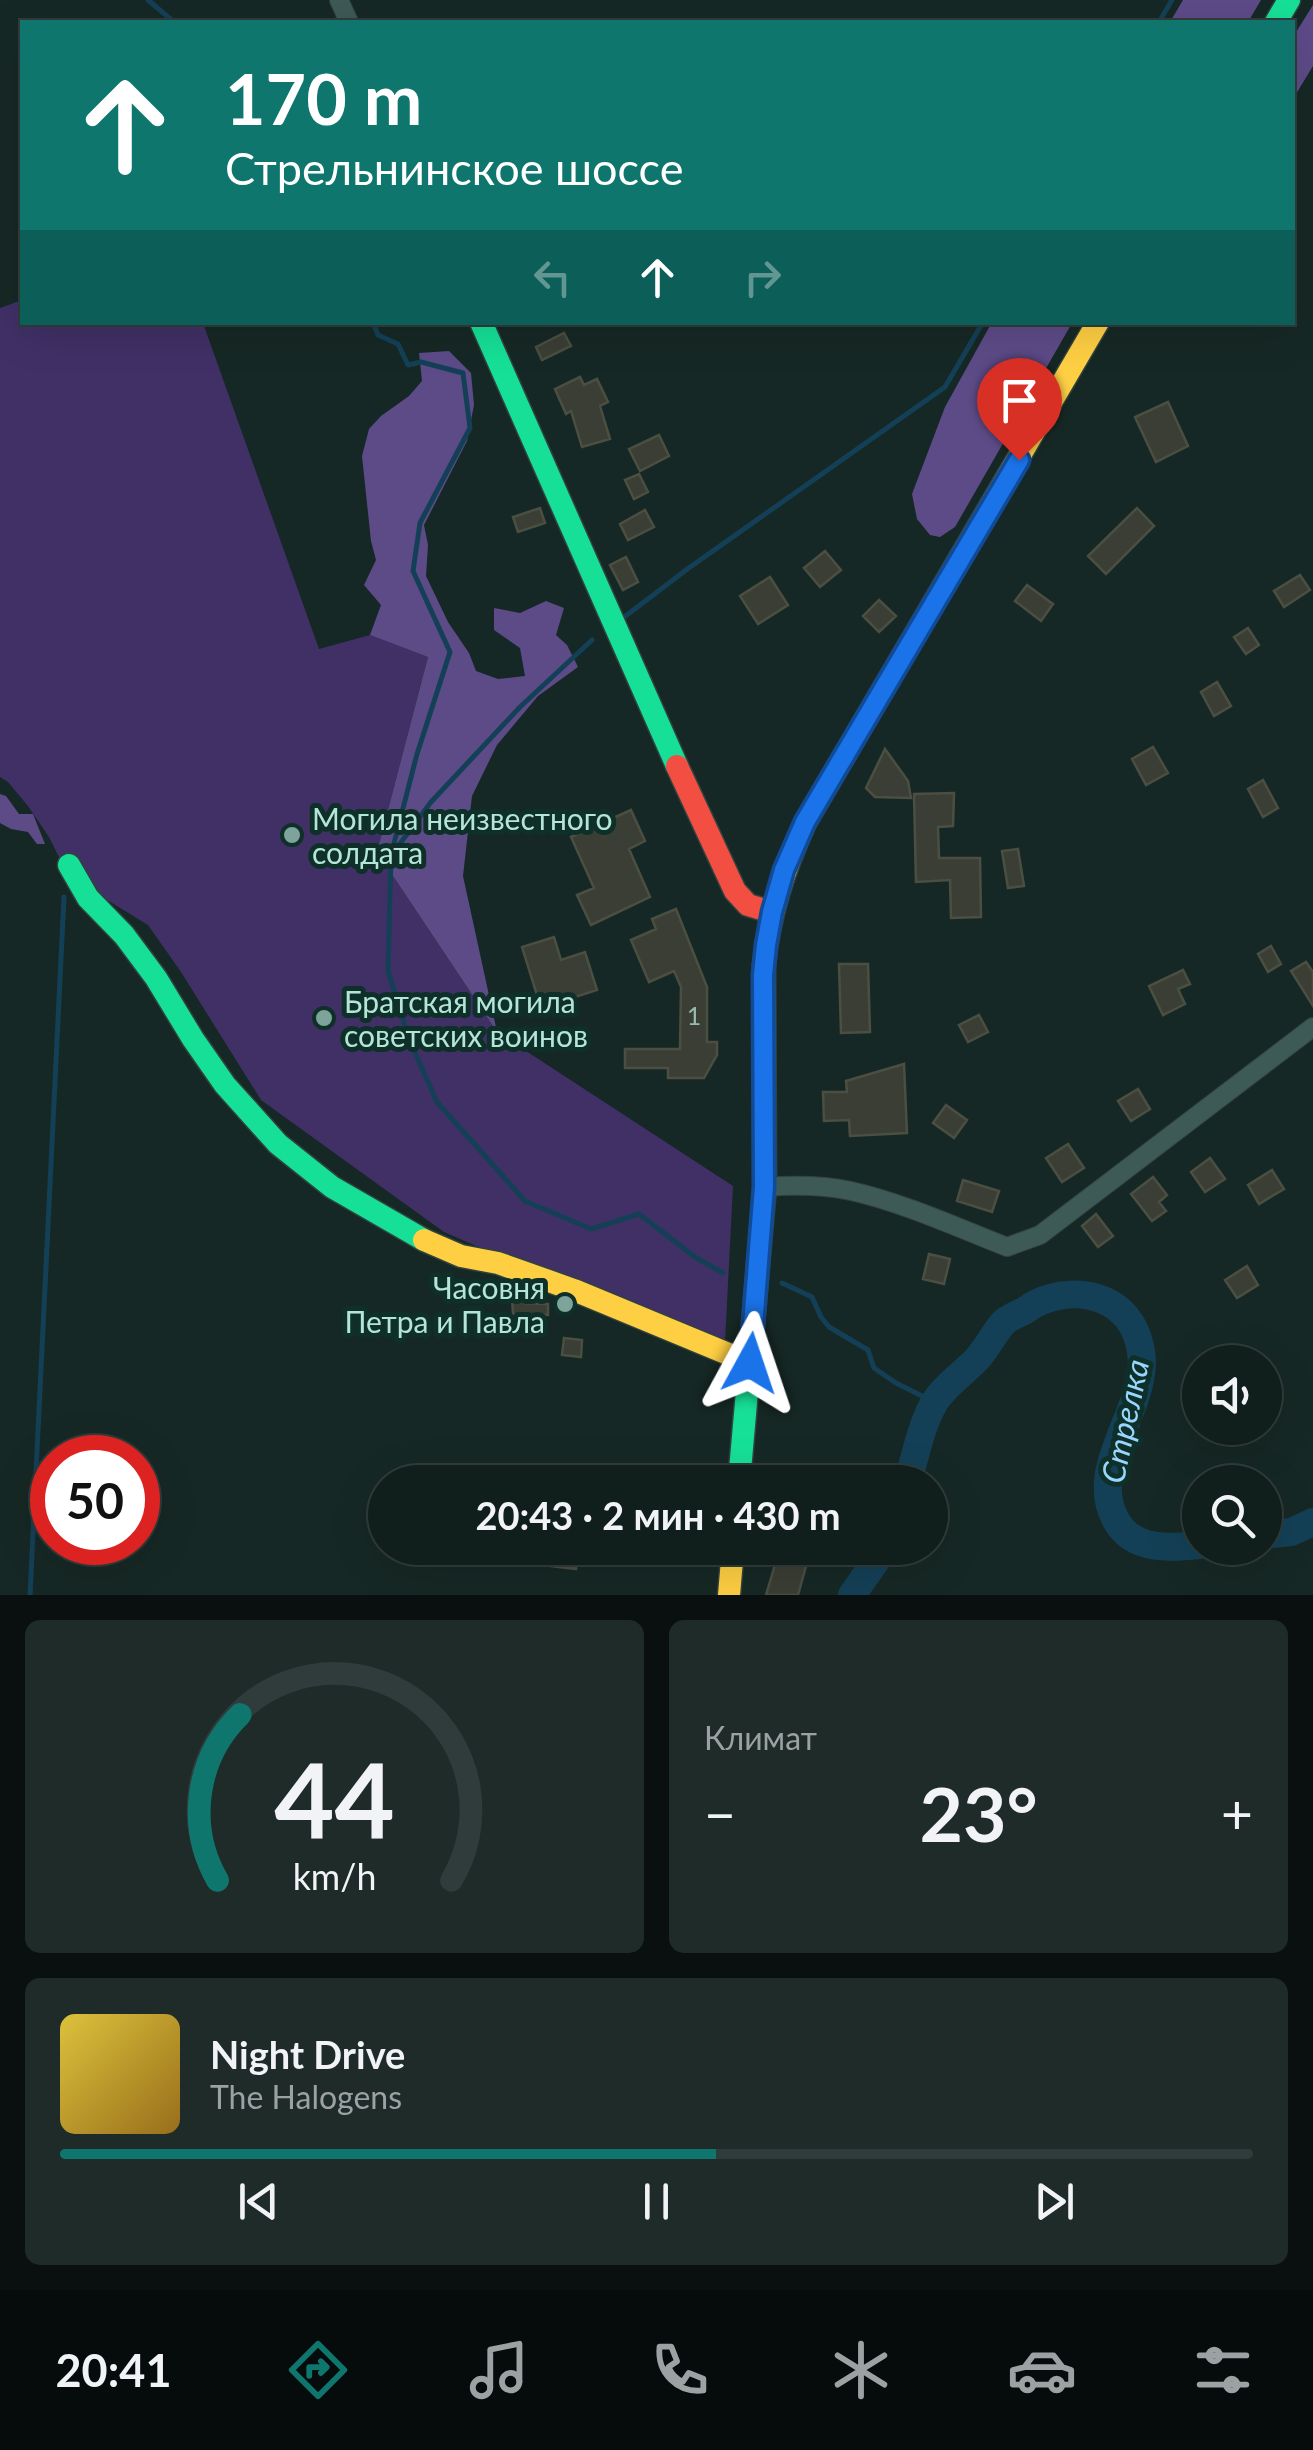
<!DOCTYPE html>
<html lang="ru">
<meta charset="utf-8">
<style>
body{margin:0;font-family:Lato,sans-serif;background:#1e2b29;color:#f1f3f6;height:100vh;display:flex;flex-direction:column;font-size:38px;white-space:nowrap}
*{box-sizing:border-box;margin:0}
p{font-size:32px;color:#9ca2a3}
.icon{flex:none;width:55px;height:55px;fill:none;stroke:currentColor;stroke-width:2;stroke-linecap:round;stroke-linejoin:round}
.map{position:relative;height:1595px;overflow:hidden}
.details{display:flex;flex-direction:column;gap:25px;padding:25px;background:#09100f;flex:1}
.details>*{flex:none}
.guide{position:absolute;left:20px;top:20px;width:1275px;height:305px;border-radius:0px;box-shadow:0 10px 40px #0002,0 0 0 2px #303c3b;background:#0f766e;color:#fff;overflow:hidden}
.controls{position:absolute;left:1182px;top:1345px;display:grid;gap:20px}
.controls a{display:grid;place-items:center;width:100px;height:100px;border-radius:50%;background:#101e1c;box-shadow:0 10px 40px #0002,0 0 0 2px #303c3b;font-size:50px}
.speed{position:absolute;left:30px;top:1435px;display:flex;gap:20px;font-size:50px;font-weight:700;text-align:center}
.speed>*{display:grid;place-content:center;width:130px;height:130px;border-radius:50%;background:#101e1c;box-shadow:0 10px 40px #0002,0 0 0 2px #303c3b;line-height:1}
.speed .limit{border:15px solid #d22;background:#fff;color:#111}
.pin{position:absolute;display:grid;place-items:center;width:85px;height:85px;color:#fff;margin:-102px -42px;border-radius:50% 50% 50% 0;rotate:-45deg;box-shadow:0 0 10px #0007}
.pin .icon{rotate:45deg}
.me{position:absolute;width:110px;margin:-55px;rotate:5deg;stroke-linejoin:round;filter:drop-shadow(0 0 8px #0008)}
.turn{display:flex;align-items:center;gap:35px;height:210px;padding:0 40px;font-size:45px}
.turn .icon{width:130px;height:130px;stroke-width:2.5}
.turn b{display:block;font-size:70px;line-height:85px}
.lanes{display:flex;align-items:center;height:95px;padding:0 40px;background:#0003;justify-content:center;gap:50px;direction:ltr}
.lanes .off{opacity:.35}
.big{font-size:75px;font-weight:700;line-height:1.1}
.details .card{flex:1;display:flex;flex-direction:column;justify-content:center;gap:15px;min-width:0;padding:0 35px;border-radius:15px;background:#1e2b29}
.details .dial{align-items:center;gap:0}
.dial svg{height:260px;overflow:visible;fill:none;stroke:#303c3b;stroke-width:7;stroke-linecap:round;text-anchor:middle}
.dial text{fill:#f1f3f6;stroke:none}
.song{display:flex;align-items:center;gap:30px}
.cover{width:120px;height:120px;border-radius:15px;background:linear-gradient(135deg,hsl(50 70% 55%),hsl(40 70% 35%))}
.played{height:10px;border-radius:5px;background:linear-gradient(90deg,#0f766e 55%,#303c3b 55%)}
.keys{display:flex;justify-content:space-around;direction:ltr}
.heat{display:flex;justify-content:space-between;align-items:center;font-size:55px;direction:ltr}
.details .tiles{flex:1;display:grid;gap:25px;grid-template-columns:1fr 1fr}
.card:last-child{grid-column:span 2}
.trip{position:absolute;left:368px;top:1465px;width:580px;height:100px;border-radius:50px;background:#101e1c;box-shadow:0 10px 40px #0002,0 0 0 2px #303c3b;font-weight:700;line-height:100px;text-align:center}
.tab-bar{display:flex;height:160px;justify-content:space-around;align-items:center;background:#060c0b;color:#9ca2a3}
.tab-bar .icon{width:70px;height:70px}
.tab-bar .on{color:#0f766e}
.tab-bar b{font-size:45px;color:#f1f3f6}
.map>svg:first-child{display:block}
.green{fill:#403066}
.forest{fill:#5d4b88}
.lines{fill:none;stroke-linecap:round;stroke-linejoin:round}
.stream{stroke:#144057;stroke-width:5}
.river{stroke:#144057;stroke-width:28}
.building{fill:#3b3e34;stroke:#4b4f42;stroke-width:2.5}
.street-casing{stroke:#31433f;stroke-width:20}
.fast-casing{stroke:#31433f;stroke-width:25}
.slow-casing{stroke:#31433f;stroke-width:25}
.jam-casing{stroke:#31433f;stroke-width:25}
.street{stroke:#3e5a56;stroke-width:18}
.fast{stroke:#16e098;stroke-width:22}
.slow{stroke:#ffcf43;stroke-width:22}
.jam{stroke:#f24e42;stroke-width:22}
.route-casing{stroke:#114b97;stroke-width:25}
.route{stroke:#1a73e8;stroke-width:18}
.poi-dot{fill:#7da39a;stroke:#0e3029;stroke-width:4}
.labels{text-anchor:middle;dominant-baseline:central;stroke-width:10;stroke-linejoin:round;paint-order:stroke}
.number-label{font-size:25px;fill:#96bbb0}
.poi-label{font-size:30px;fill:#b5e5d9;stroke:#0e3029;text-anchor:start}
.water-label{font-size:32px;font-style:italic;fill:#99d6ff;stroke:#0e3029}
</style>
<div class="map">
<svg width="1313" height="1595" viewBox="0 0 1313 1595">
<rect width="100%" height="100%" fill="#162825"/>
<path class="green" d="M22,300V322L203,323L319,649L370,635L428,657L377,852L497,1032L733,1186L725,1342L516,1263L444,1232L261,1100L181,972L148,925L94,892L61,861L49,837L28,806L8,782L0,777V308Z"/>
<path class="forest" d="M1183,0H1261L1248,22H1170Z
M1313,5V66L1293,99V37Z
M992,322L1072,323L955,527L940,537L930,535L917,519L912,494L945,407Z
M449,351L471,373L474,405L467,441L424,525L428,545L426,576L448,622L469,653L476,671L498,679L525,676L520,648L494,630V608L520,613L546,601L564,608L556,635L567,645L578,667L538,696L497,745L472,796L463,876L497,1032L377,852L428,657L370,635L381,605L364,585L376,560L371,541L362,456L369,429L381,416L409,396L422,381L419,353Z
M0,794L6,796L19,814H33L45,844H37L28,832L11,829L0,823Z"/>
<g class="lines">
<path class="stream" d="M148,0L174,22
M1159,22L1172,0
M373,322L378,335L398,344L408,365L421,362L463,373L470,428L420,523L413,571L450,652L417,754L391,855L388,971L409,1039L437,1102L525,1201L591,1229L639,1214L695,1257L723,1273
M623,618L686,570L945,387L983,322
M393,853L431,802L520,707L592,640
M782,1283L812,1297L821,1317L829,1327L868,1350L874,1368L896,1383L934,1402
M30,1595L64,897"/>
<path class="river" d="M908,1482C915,1457 921,1426 934,1403C944,1386 964,1373 977,1359C987,1348 994,1333 1004,1322C1010,1317 1018,1314 1024,1311C1030,1307 1037,1302 1044,1300C1085,1285 1130,1300 1140,1346C1154,1404 1083,1466 1117,1522C1134,1551 1171,1548 1200,1545
M1265,1535L1291,1532L1313,1522
M852,1595L885,1548"/>
</g>
<path class="building" d="M564,333L571,346L542,360L536,347Z
M580,377L584,385L597,379L608,402L600,406L610,439L582,447L571,411L566,414L555,389Z
M1168,402L1188,446L1156,462L1135,417Z
M659,435L669,456L640,471L629,449Z
M639,474L648,492L634,499L625,480Z
M540,508L545,523L518,532L513,517Z
M1137,508L1154,526L1106,574L1088,556Z
M645,510L654,527L628,540L620,524Z
M825,551L841,570L820,587L804,568Z
M626,557L638,582L623,590L610,565Z
M1300,575L1310,590L1284,607L1274,591Z
M770,577L788,605L758,624L740,596Z
M1027,585L1053,604L1041,621L1015,601Z
M879,600L896,616L879,632L863,616Z
M1248,628L1259,645L1246,654L1234,637Z
M1217,682L1231,706L1214,716L1201,692Z
M1153,747L1168,773L1146,785L1132,759Z
M885,749L908,781L911,798L875,797L866,788Z
M1263,780L1278,808L1263,817L1248,789Z
M954,793L953,826L938,827L939,858H980L981,917L951,918L950,880L916,882L914,794Z
M631,810L645,841L629,849L650,897L591,925L577,895L594,888L571,837Z
M1018,849L1024,886L1008,888L1002,851Z
M676,909L707,987V1042H717V1055L704,1078H668V1068H625V1049H680L681,987L674,971L649,982L631,940L656,929L652,919Z
M554,937L561,960L585,952L597,990L541,1008L522,947Z
M1271,946L1281,964L1268,972L1258,954Z
M1306,962L1313,972V1006L1291,971Z
M839,964H868L870,1032L841,1033Z
M1183,970L1190,984L1178,989L1185,1004L1163,1015L1149,986Z
M979,1015L988,1032L968,1042L959,1025Z
M904,1064L907,1133L850,1136L849,1120L824,1121L823,1092H847L846,1081Z
M1138,1089L1150,1109L1131,1121L1118,1101Z
M946,1105L967,1120L954,1138L933,1123Z
M1068,1144L1084,1168L1062,1182L1046,1158Z
M1210,1158L1225,1179L1205,1192L1191,1172Z
M1272,1170L1284,1189L1259,1204L1248,1185Z
M1153,1177L1167,1195L1159,1202L1166,1211L1152,1221L1131,1194Z
M963,1180L999,1191L992,1212L957,1201Z
M1096,1214L1113,1236L1098,1247L1082,1226Z
M929,1254L950,1259L944,1284L923,1279Z
M1247,1266L1258,1285L1237,1298L1225,1280Z
M512,1297L524,1298V1303L548,1304V1315L513,1314Z
M564,1338L582,1340L581,1357L562,1355Z
M656,1548H702L700,1561L655,1555Z
M780,1548H811L798,1595H766Z
M541,1551L553,1552L552,1556L577,1557L576,1569L534,1564L535,1555L540,1556Z"/>
<g class="lines">
<g class="street-casing">
<path id="street" d="M339,0L349,22
M765,1187C793,1185 823,1185 851,1191C904,1203 956,1227 1007,1247L1040,1235L1313,1027"/>
</g>
<g class="fast-casing">
<path id="fast" d="M1276,22L1289,0
M481,322L677,766
M69,865L88,898L124,935L156,978L193,1039L225,1085L278,1144L332,1187L424,1240
M739,1482L765,1187L764,965"/>
</g>
<g class="slow-casing">
<path id="slow" d="M764,965C769,914 784,870 805,823L1098,322
M424,1240L461,1256L498,1263L574,1290L750,1363
M729,1595L733,1548"/>
</g>
<g class="jam-casing">
<path id="jam" d="M677,766L735,891L748,905L772,912"/>
</g>
<use href="#street" class="street"/>
<use href="#fast" class="fast"/>
<use href="#slow" class="slow"/>
<use href="#jam" class="jam"/>
</g>
<g class="lines">
<g class="route-casing">
<path id="route" d="M750,1363L764,1187L763,975L766,945L772,912L784,870L805,822L1019,460"/>
</g>
<use href="#route" class="route"/>
</g>
<g class="poi-dot">
<circle cx="292" cy="835" r="10"/>
<circle cx="324" cy="1018" r="10"/>
<circle cx="565" cy="1304" r="10"/>
</g>
<g class="labels">
<g class="number-label">
<text x="694" y="1015">1</text>
</g>
<g class="poi-label">
<text x="312" y="818">Могила неизвестного<tspan x="312" dy="34">солдата</tspan></text>
<text x="344" y="1001">Братская могила<tspan x="344" dy="34">советских воинов</tspan></text>
<text x="545" y="1287" text-anchor="end">Часовня<tspan x="545" dy="34">Петра и Павла</tspan></text>
</g>
<g class="water-label">
<text transform="translate(1124 1421) rotate(-78)">Стрелка</text>
</g>
</g>
</svg>
<div class="controls">
<a><svg class="icon" aria-label="sound" viewBox="0 0 24 24"><path d="M4 9h4l5-4v14l-5-4H4zM17 9q2 3 0 6"/></svg></a>
<a><svg class="icon" aria-label="search" viewBox="0 0 24 24"><circle cx="10" cy="10" r="6"/><path d="M15 15l6 6"/></svg></a>
</div>
<div class="speed"><div class="limit">50</div></div>
<div class="pin" style="left:1019px;top:460px;background:#d93025"><svg class="icon" aria-label="arrive" viewBox="0 0 24 24"><path d="M6 21V4h12l-3 4 3 4H6"/></svg></div>
<svg class="me" style="left:750px;top:1363px" viewBox="-20 -20 40 40"><path d="M0-17L14 15 0 8-14 15z" fill="#1a73e8" stroke="#fff" stroke-width="4"/></svg>
<div class="trip">20:43 · 2 мин · 430 m</div>
<div class="guide">
<div class="turn"><svg class="icon" aria-label="ahead" viewBox="0 0 24 24"><path d="M12 20V5M6 11l6-6 6 6"/></svg><div><b>170 m</b>Стрельнинское шоссе</div></div>
<div class="lanes"><svg class="icon off" aria-label="left" viewBox="0 0 24 24"><path d="M17 20v-9H6M10 6l-5 5 5 5"/></svg><svg class="icon" aria-label="ahead" viewBox="0 0 24 24"><path d="M12 20V5M6 11l6-6 6 6"/></svg><svg class="icon off" aria-label="right" viewBox="0 0 24 24"><path d="M7 20v-9h11M14 6l5 5-5 5"/></svg></div>
</div>
</div>
<section class="details">
<div class="tiles">
<div class="card dial"><svg viewBox="0 0 100 80">
<path d="M14 69A42 42 0 1 1 86 69"/>
<path d="M14 69A42 42 0 0 1 21 18" stroke="#0f766e"/>
<text x="50" y="56" font-size="32" font-weight="700">44</text>
<text x="50" y="72" font-size="11">km/h</text>
</svg></div>
<div class="card"><p>Климат</p>
<div class="heat"><a>−</a><b class="big">23°</b><a>+</a></div>
</div>
<div class="card">
<div class="song"><i class="cover"></i><div><b>Night Drive</b><p>The Halogens</p></div></div>
<div class="played"></div>
<div class="keys"><svg class="icon" aria-label="previous" viewBox="0 0 24 24"><path d="M18 5L8 12l10 7zM5 5v14"/></svg><svg class="icon" aria-label="pause" viewBox="0 0 24 24"><path d="M8 5v14M16 5v14"/></svg><svg class="icon" aria-label="next" viewBox="0 0 24 24"><path d="M6 5l10 7-10 7zM19 5v14"/></svg></div>
</div>
</div>
</section>
<nav class="tab-bar">
<b>20:41</b>
<svg class="icon on" aria-label="directions" viewBox="0 0 24 24"><path d="M12 3l9 9-9 9-9-9zM9 14v-3h6M13 9l2 2-2 2"/></svg>
<svg class="icon" aria-label="music" viewBox="0 0 24 24"><path d="M9 18V5l10-2v13"/><circle cx="6" cy="18" r="3"/><circle cx="16" cy="16" r="3"/></svg>
<svg class="icon" aria-label="phone" viewBox="0 0 24 24"><path d="M5 4h4l2 5-3 2q2 4 5 5l2-3 5 2v4C11 20 4 13 5 4z"/></svg>
<svg class="icon" aria-label="climate" viewBox="0 0 24 24"><path d="M12 3v18M4 7l16 10M4 17L20 7"/></svg>
<svg class="icon" aria-label="car" viewBox="0 0 24 24"><path d="M5 17H2v-5l4-1 3-4h7l3 4 3 1v5h-3M9 17h6M6 11h13"/><circle cx="7" cy="17" r="2"/><circle cx="17" cy="17" r="2"/></svg>
<svg class="icon" aria-label="filters" viewBox="0 0 24 24"><path d="M4 7h16M4 17h16"/><circle cx="9" cy="7" r="2"/><circle cx="15" cy="17" r="2"/></svg>
</nav>
